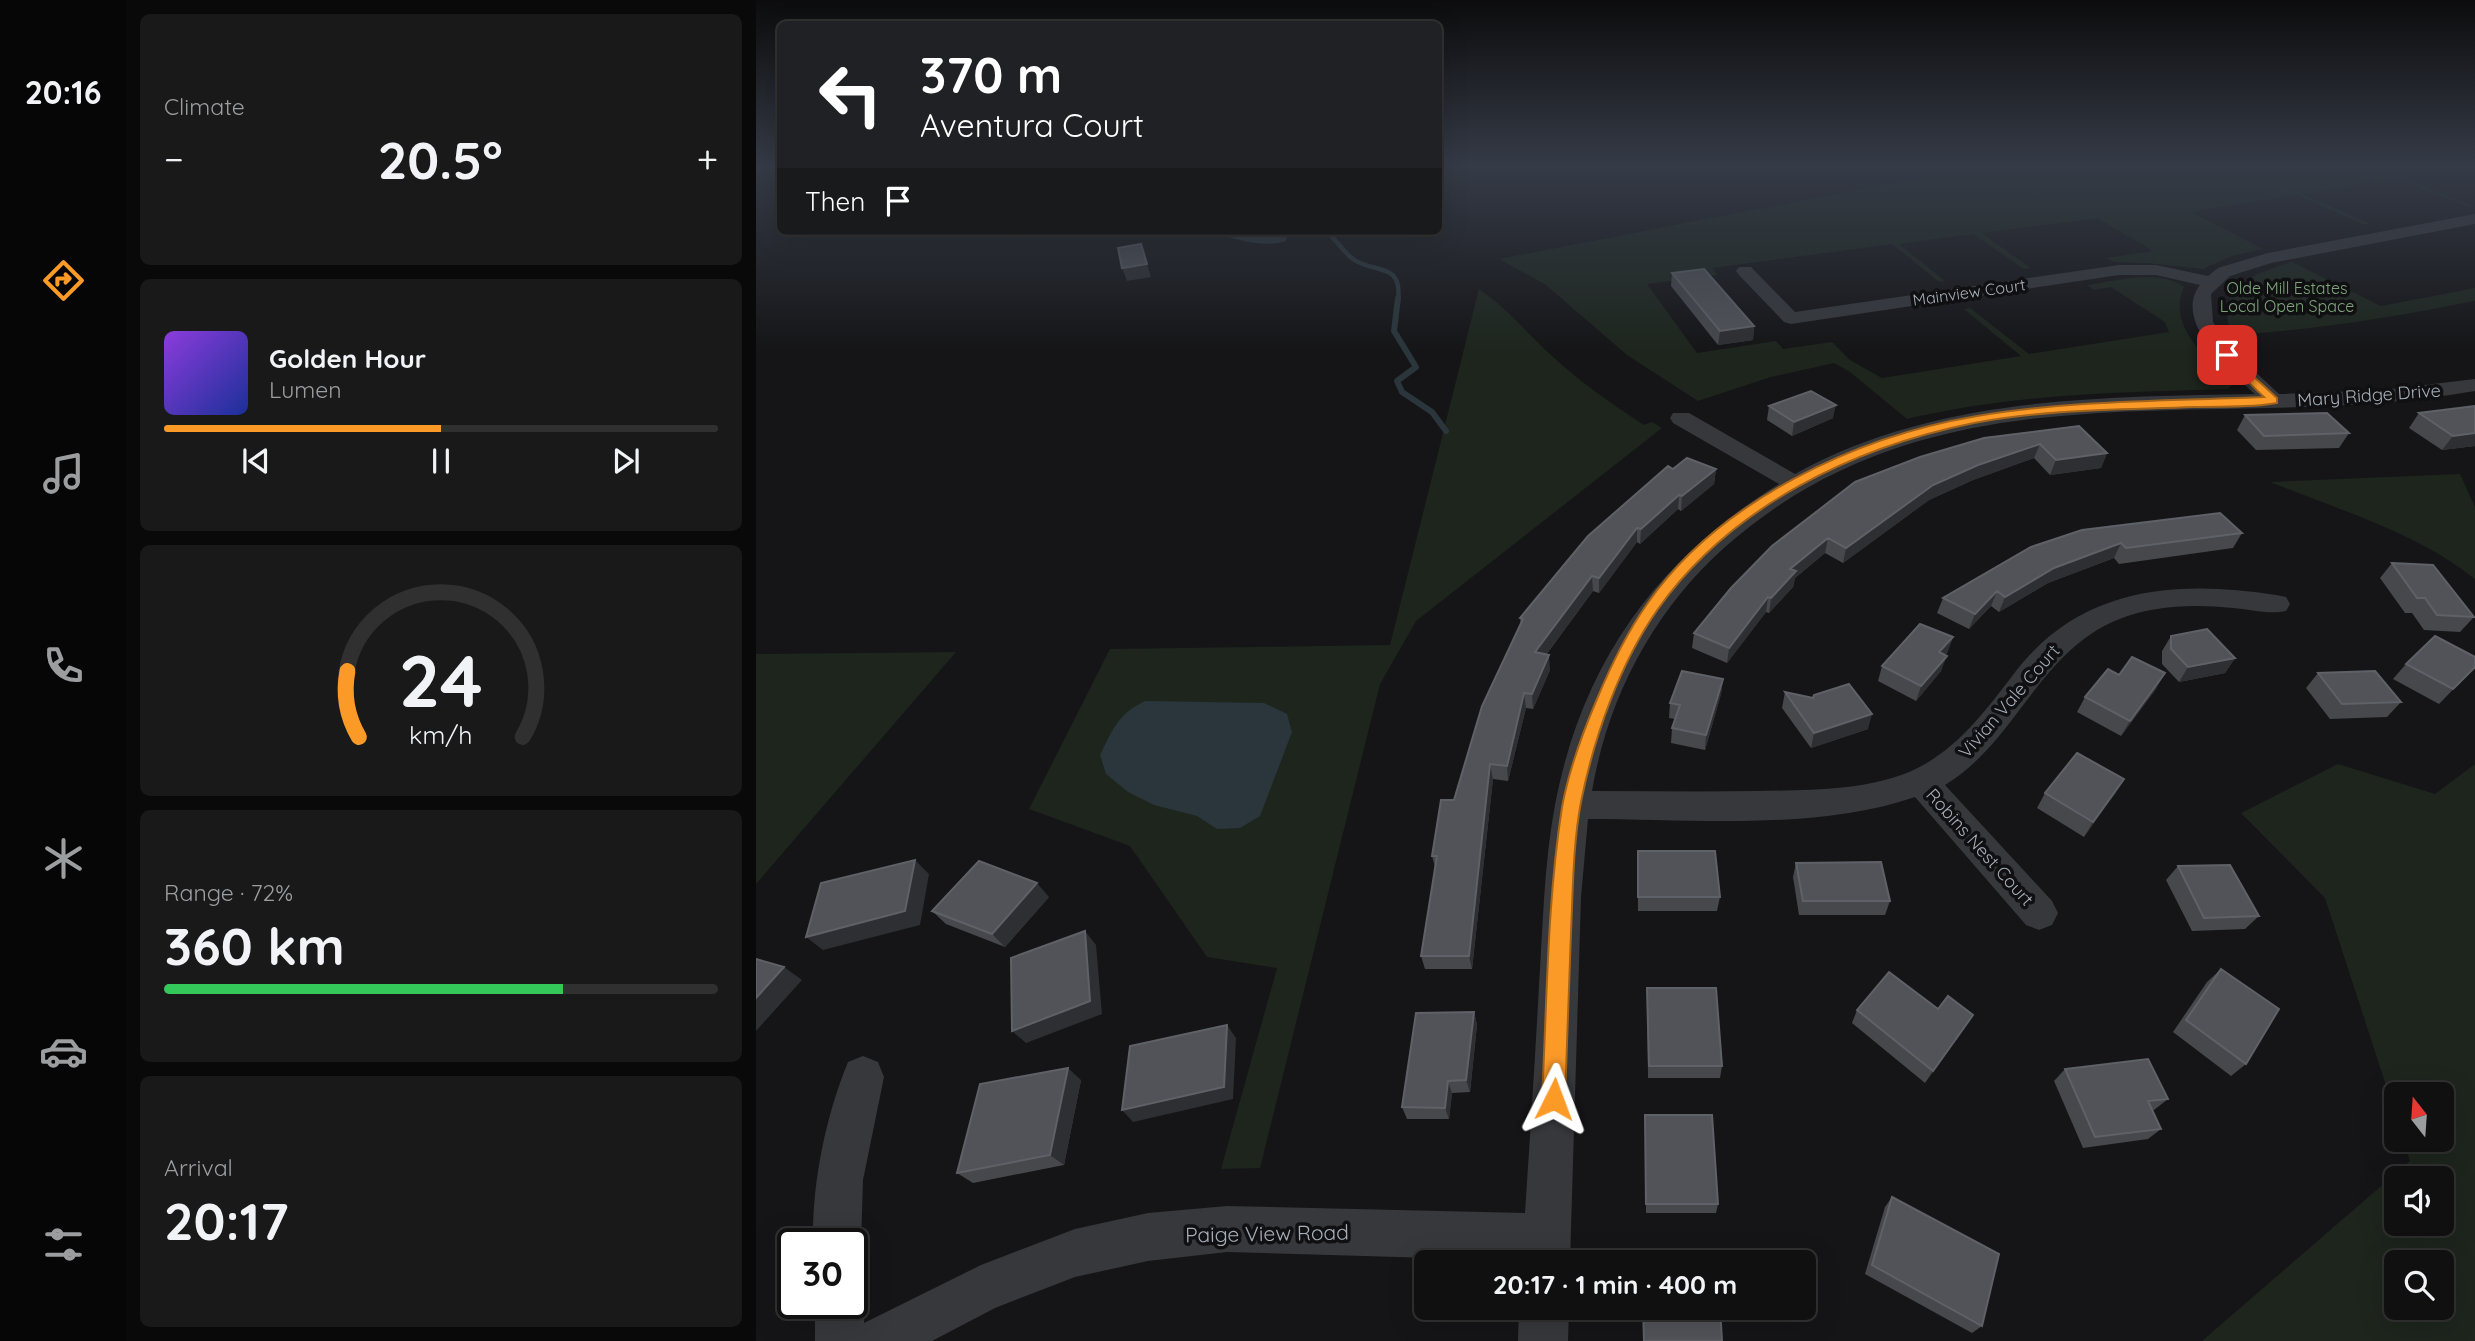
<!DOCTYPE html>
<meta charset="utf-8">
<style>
body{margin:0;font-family:Quicksand,sans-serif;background:#19191a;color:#f1f3f6;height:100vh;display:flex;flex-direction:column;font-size:26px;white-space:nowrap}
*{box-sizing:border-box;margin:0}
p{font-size:23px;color:#9c9d9f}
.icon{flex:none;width:38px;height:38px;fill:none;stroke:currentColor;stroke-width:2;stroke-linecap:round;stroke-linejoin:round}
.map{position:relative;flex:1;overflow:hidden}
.details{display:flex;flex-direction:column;gap:14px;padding:14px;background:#090909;width:630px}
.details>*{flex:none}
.hud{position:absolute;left:21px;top:21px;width:665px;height:214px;border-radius:10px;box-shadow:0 7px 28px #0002,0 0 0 2px #303031;background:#202124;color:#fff;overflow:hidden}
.needle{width:46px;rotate:343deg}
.controls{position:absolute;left:1628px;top:1082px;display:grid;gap:14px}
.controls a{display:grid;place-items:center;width:70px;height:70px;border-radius:10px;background:#101011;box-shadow:0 7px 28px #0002,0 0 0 2px #303031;font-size:35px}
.speed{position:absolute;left:21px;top:1228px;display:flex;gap:14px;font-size:35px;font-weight:700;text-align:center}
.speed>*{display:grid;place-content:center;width:91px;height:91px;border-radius:50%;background:#101011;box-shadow:0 7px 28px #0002,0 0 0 2px #303031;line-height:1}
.speed .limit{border:4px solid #111;border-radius:10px;background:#fff;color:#111}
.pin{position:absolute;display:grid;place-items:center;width:60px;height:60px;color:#fff;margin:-30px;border-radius:14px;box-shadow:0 4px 10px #0006}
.me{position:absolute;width:77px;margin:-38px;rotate:3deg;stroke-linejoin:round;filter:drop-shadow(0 0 5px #0008)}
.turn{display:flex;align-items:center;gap:24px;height:147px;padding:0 28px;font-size:32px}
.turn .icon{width:91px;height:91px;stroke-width:2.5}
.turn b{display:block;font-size:49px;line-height:60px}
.then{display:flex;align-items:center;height:66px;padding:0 28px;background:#0003;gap:14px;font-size:26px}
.big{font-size:52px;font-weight:700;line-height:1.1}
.details .widget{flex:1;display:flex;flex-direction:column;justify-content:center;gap:10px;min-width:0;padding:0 24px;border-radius:10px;background:#19191a}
.details .dial{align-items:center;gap:0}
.dial svg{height:182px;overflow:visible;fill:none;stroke:#303031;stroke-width:7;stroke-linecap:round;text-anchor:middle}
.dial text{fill:#f1f3f6;stroke:none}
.song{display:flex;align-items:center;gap:21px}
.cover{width:84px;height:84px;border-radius:10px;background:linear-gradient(135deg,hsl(270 70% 55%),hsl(230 70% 35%))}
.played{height:7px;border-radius:4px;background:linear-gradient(90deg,#fc9a28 50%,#303031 50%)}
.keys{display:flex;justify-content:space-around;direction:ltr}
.heat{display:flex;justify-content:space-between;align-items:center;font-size:38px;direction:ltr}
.charge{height:10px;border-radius:5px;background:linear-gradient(90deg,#34c759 72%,#303031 0)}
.trip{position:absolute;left:658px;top:1250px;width:402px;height:70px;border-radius:10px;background:#101011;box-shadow:0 7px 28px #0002,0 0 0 2px #303031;font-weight:700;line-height:70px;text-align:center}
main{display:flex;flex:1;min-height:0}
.dock{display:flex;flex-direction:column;width:126px;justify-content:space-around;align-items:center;background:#060607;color:#9c9d9f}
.dock .icon{width:49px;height:49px}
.dock .active{color:#fc9a28}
.dock b{font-size:32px;color:#f1f3f6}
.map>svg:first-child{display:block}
.green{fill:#1d251d;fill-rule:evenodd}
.water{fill:#2a363c}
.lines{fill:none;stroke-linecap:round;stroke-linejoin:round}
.stream-far1{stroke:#2a363c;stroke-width:4.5}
.stream{stroke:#2a363c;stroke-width:6}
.street{fill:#36383c;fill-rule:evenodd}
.wall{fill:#46484c}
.shaded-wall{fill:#2e2f32}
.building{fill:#515358;stroke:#5e6167;stroke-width:2}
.route{fill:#fc9a28;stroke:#a4641a;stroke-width:2}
.labels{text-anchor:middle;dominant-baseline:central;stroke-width:7;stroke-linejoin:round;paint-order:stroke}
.far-park-label{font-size:16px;fill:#7fa47c;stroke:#101012}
.far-street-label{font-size:16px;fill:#a6aeb8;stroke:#101012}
.street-label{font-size:18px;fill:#a6aeb8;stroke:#101012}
.near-street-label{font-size:21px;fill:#a6aeb8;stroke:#101012}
</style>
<main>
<nav class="dock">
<b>20:16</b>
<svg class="icon active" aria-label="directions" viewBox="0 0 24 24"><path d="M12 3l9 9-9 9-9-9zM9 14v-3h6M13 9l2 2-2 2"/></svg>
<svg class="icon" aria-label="music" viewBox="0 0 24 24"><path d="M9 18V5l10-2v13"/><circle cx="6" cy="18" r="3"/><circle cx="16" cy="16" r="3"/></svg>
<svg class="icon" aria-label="phone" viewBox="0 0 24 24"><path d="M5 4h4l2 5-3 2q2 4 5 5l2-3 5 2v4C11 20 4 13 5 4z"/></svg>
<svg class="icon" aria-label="climate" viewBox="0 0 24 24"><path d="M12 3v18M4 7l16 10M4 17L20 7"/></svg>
<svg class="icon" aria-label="car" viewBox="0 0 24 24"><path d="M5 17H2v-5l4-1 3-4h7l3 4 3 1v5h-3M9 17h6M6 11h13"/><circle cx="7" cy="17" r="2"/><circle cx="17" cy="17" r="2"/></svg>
<svg class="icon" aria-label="filters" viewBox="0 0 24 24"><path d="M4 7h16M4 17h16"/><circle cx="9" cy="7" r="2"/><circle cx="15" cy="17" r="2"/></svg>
</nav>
<section class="details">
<div class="widget"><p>Climate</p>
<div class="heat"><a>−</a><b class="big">20.5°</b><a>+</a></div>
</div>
<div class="widget">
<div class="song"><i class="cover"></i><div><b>Golden Hour</b><p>Lumen</p></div></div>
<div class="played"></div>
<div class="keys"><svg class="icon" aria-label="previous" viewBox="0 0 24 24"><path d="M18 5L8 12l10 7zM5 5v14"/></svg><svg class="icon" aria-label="pause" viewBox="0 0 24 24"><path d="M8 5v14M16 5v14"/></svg><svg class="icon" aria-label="next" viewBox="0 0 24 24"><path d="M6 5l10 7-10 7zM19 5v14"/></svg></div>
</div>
<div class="widget dial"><svg viewBox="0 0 100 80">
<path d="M14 69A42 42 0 1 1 86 69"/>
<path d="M14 69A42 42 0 0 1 9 40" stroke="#fc9a28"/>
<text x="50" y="56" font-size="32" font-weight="700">24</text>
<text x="50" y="72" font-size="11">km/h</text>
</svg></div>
<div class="widget"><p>Range · 72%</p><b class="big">360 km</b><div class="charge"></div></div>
<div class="widget"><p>Arrival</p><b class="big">20:17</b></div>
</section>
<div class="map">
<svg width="1719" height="1341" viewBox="0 0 1719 1341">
<rect width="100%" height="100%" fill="#151517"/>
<path class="green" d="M1231,165H1719L1646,178L1718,206L1713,207L1640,179L1546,194L1615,224L1609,225L1540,195L1435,212L1507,249L1476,256L1447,269L1391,263L1358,262L1350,258L1397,251L1341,218L1225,233L1275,268L1268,269L1217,234L1143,244L1189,281L1183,282L1136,244L957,268L961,275L891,284L941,353L1020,341L1027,349L1076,342L1094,360L1126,378L1265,356L1208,309L1214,308L1273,354L1413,332L1409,322L1355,287L1338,290L1331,285C1359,281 1403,268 1428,287C1410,327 1452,358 1477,384L1472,389C1364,392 1257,394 1151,419L1094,372L1078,363L1015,377L942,401L871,355L790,285L743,259Z
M1536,262L1625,306L1719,288V301C1638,317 1559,330 1476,335C1457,288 1498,273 1536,262Z
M723,289C751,308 771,333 796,356C824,382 856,404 888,425L896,422L906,428L660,621L624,684L504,1168L465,1169L521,968L451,957L374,846L273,809L354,649L634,645Z
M1704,474L1719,507V579C1660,532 1583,510 1514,482Z
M200,652L0,884V654Z
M1582,764L1679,794L1719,764V1341H1446L1654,1161L1647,1139H1685V1094H1640V1116L1569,898L1485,813ZM1640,1178H1685V1223H1640ZM1640,1262H1685V1307H1640Z"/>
<path class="water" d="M452,231H525L531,238L530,241C505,249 477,238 452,231Z
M389,701L508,703L531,714L536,732L504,816L484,828L461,829L441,816L398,805L372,792L350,774L344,755C357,729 362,714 389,701Z"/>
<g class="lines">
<path class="stream-far1" d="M569,231C581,239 586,251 597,259C617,274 647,261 642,300"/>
<path class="stream" d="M642,298L638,331L660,367L641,381L646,392L676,412L690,431"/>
<path class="street" d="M1719,214V224L1515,263L1474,276L1455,294L1457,322L1478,352L1523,394L1626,390L1719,379V391C1459,437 1188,354 969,547C898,610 852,697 836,791C891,791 946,792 1001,791C1051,790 1106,791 1153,772C1200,752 1230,710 1260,671C1326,586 1421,580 1520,595L1530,597L1534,604L1530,611C1513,615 1494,609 1477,608C1439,604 1396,605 1361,620C1283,652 1259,743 1189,785L1296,901L1302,913L1296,925L1283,930L1270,925L1159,797C1061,831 936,819 832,819L825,897L814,1262L471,1252L392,1261L319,1277L239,1308L176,1341H59V1304H96V1285L100,1287L108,1304V1323L225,1265L319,1229L392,1213L471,1206L769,1213C774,1137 779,1061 783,985C787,925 788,863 799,805C826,663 901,559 1023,484L917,423L914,418L917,413H933L1039,474C1178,396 1345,397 1499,394C1474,371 1416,321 1444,285L1400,275H1363L1035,324L1028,322L983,275L980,271L983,267H995L1039,312L1363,265H1400L1452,276L1462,268L1512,253Z
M107,1056L122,1062L128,1077L107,1180L105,1244L96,1261V1244H57C56,1184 69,1118 92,1062Z
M763,1307H813L812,1341H762Z"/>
</g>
<path class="wall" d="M916,273L998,326L997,340L962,345L915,286Z
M1013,406L1077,418L1036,436L1011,420Z
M1663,413L1719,446L1686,450L1653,428Z
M1489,415L1593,433L1583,448L1500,450L1481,430Z
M1323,426L1351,453L1345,468L1294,475L1278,458L1217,480L1173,500L1087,563L1069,553L1039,578L1037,587L1013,613L1010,612L971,663L936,648L938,633L1099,482Z
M917,469H960L958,484L925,511L922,509L884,544L881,542L843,593L837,591L790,655L794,670L777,709L770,708L752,781L737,779L716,969H669L665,956L679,867L676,856L698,800L765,625L764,618Z
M1486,533L1477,548L1363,564L1358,558L1292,583L1243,612L1235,606L1213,629L1181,613L1187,598L1275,547Z
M1636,563L1718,617L1704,632L1668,630L1656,613H1649L1624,578Z
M1415,636L1479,658L1469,673L1423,682L1406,664V651Z
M1197,637L1191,653L1189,655L1185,671L1160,701L1122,681L1126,666Z
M1650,664L1719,667L1683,704L1637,679Z
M1562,673L1645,702L1631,717L1574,719L1550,688Z
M1363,675L1400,689L1365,736L1321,712L1329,697Z
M967,679L965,694L949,750L915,743L916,728L919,719L913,718L914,703Z
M1029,692L1112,729L1055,748L1026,708Z
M1368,779L1328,837L1281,808L1289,793Z
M882,851L964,897L961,911H882Z
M1040,863L1134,901L1129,915H1043L1037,877Z
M1422,866L1503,916L1489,929L1436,931L1410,880Z
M293,897L249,947L190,924L176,911Z
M1465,969L1490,1064L1475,1076L1417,1032L1451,982Z
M891,988L966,1066L964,1078H892Z
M1182,1009L1217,1015L1169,1083L1096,1023L1101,1010Z
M718,1012L721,1025L714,1092L696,1093L693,1119H651L646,1107Z
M1309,1069L1412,1099L1398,1110H1396L1405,1129L1392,1139L1327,1148L1298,1081Z
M325,1080L308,1165L217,1183L201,1173Z
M889,1115L962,1204L960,1213H890Z
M1136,1197L1226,1326L1216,1333L1109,1274L1129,1207Z"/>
<path class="shaded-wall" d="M385,244L395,277L371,281L366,268Z
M998,326L997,340L962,345L964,331Z
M1080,405L1077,418L1036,436L1038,422Z
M1719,433V446L1686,450L1697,436Z
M1284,444L1278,458L1217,480L1173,500L1087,563L1090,548L1177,485L1222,465Z
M1351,453L1345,468L1294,475L1300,460Z
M960,469L958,484L925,511L926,496Z
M923,495L922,509L884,544L885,529Z
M881,528V542L843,593V578Z
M1072,538L1069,553L1039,578L1037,587L1013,613L1015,598L1034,569Z
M1365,543L1358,558L1292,583L1243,612L1249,597L1298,568Z
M836,576L837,591L780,668L779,652Z
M1241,591L1235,606L1213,629L1219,614Z
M1012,597L1010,612L971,663L973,648Z
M1197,637L1191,653L1178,667L1183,652Z
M793,655L794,670L777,709L776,694Z
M1191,656L1185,671L1160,701L1165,686Z
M1479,658L1469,673L1423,682L1432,667Z
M1409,673L1400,689L1365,736L1374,721Z
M967,679L965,694L949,750L950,735Z
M768,693L770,708L752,781L751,766Z
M1116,714L1112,729L1055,748L1058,733Z
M734,764L737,779L716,969L713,956Z
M1368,779L1359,794L1328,837L1337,822Z
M159,860L173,874L164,925L67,950L50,937Z
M281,883L293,897L249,947L236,934Z
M329,931L340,945L346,1014L270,1043L256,1031Z
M28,967L46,980L0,1031V998Z
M718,1012L721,1025L714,1092L710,1080Z
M1217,1015L1209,1028L1169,1083L1177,1071Z
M471,1025L480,1038L477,1099L377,1122L366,1110Z
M312,1068L325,1080L308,1165L294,1155Z
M692,1081L696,1093L693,1119L689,1108Z"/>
<path class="building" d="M385,244L391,264L366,268L362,248Z
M948,269L998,326L964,331L916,273Z
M1055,391L1080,405L1038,422L1013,406Z
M1719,406V433L1697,436L1663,413Z
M1571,413L1593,433L1508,436L1489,415Z
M1323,426L1351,453L1300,460L1284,444L1222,465L1177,485L1090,548L1072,538L1034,569L1040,571L1015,598L1012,597L973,648L938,633L975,588L1016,546L1099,482L1164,457L1228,438Z
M931,458L960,469L926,496L923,495L885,529L881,528L843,578L836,576L779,652L793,655L776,694L768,693L751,766L734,764L713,956H665L681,856H676L685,800H698L726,706L767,619L764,618L832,536L912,466L917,469Z
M1464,513L1486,533L1370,548L1365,543L1298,568L1249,597L1241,591L1219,614L1187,598L1275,547L1326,530Z
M1636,563L1677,565L1718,617L1681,615L1669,598H1661Z
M1164,624L1197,637L1183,652L1191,656L1165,686L1126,666Z
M1451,629L1479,658L1432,667L1415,649V636Z
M1679,636L1719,657V667L1697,689L1650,664Z
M1376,657L1409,673L1374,721L1329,697L1352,669L1363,675Z
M926,671L967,679L950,735L916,728L924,705L914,703Z
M1619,671L1645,702L1586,704L1562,673Z
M1093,684L1116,714L1058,733L1029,692L1057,698L1058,695Z
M1321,753L1368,779L1337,822L1289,793Z
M882,851H959L964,897H882Z
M159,860L149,911L50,937L65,883Z
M223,861L281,883L236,934L176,911Z
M1125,862L1134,901H1047L1040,863Z
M1474,865L1503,916L1448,918L1422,866Z
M329,931L334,1001L256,1031L255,958Z
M0,959L28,967L0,998Z
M1465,969L1523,1009L1490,1064L1430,1020Z
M1133,972L1182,1009L1192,996L1217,1015L1177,1071L1101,1010Z
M891,988H960L966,1066H893Z
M718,1012L710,1080L692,1081L689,1108L646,1107L660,1013Z
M471,1025L468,1087L366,1110L374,1046Z
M1392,1059L1412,1099L1392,1101L1405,1129L1339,1137L1309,1069Z
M312,1068L294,1155L201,1173L224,1084Z
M889,1115H956L962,1204H890Z
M1136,1197L1243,1254L1226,1326L1116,1265Z
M887,1307H964L966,1341H888Z"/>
<linearGradient id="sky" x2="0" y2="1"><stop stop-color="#0c0c0d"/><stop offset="0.47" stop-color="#353b47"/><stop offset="1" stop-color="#353b47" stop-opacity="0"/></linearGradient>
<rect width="1719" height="353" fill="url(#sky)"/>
<path class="route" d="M1471,352L1521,398V403C1495,408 1465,406 1438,407C1365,410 1291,409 1218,423C1098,447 975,506 902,609C864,663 838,737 825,802C817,844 817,889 815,932C813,988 811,1044 809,1099L806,1107L798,1111L790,1107L786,1099C791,1002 791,903 806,807C813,769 826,734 841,699C855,665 870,634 891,604C962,501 1101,436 1221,416C1316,400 1412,401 1508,397L1467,358V353Z"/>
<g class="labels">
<g class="far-park-label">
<text x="1531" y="288">Olde Mill Estates<tspan x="1531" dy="18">Local Open Space</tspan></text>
</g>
<g class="far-street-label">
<text transform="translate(1213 292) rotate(-8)">Mainview Court</text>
</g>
<g class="street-label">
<text transform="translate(1613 395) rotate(-4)">Mary Ridge Drive</text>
<text transform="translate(1253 701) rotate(-49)">Vivian Vale Court</text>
<text transform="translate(1224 847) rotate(48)">Robins Nest Court</text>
</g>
<g class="near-street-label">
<text transform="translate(511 1233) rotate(-1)">Paige View Road</text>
</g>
</g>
</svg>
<div class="controls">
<a><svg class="needle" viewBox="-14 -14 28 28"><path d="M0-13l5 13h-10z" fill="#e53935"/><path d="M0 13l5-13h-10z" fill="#9c9d9f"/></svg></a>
<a><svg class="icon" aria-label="sound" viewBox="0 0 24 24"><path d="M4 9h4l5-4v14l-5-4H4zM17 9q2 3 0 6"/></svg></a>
<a><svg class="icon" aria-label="search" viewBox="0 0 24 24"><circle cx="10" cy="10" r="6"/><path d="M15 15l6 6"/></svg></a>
</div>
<div class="speed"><div class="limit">30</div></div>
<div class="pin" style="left:1471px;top:355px;background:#d93025"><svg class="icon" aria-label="arrive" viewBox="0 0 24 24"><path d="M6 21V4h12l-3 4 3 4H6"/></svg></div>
<svg class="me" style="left:798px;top:1099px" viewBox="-20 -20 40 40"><path d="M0-17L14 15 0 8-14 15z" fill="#fc9a28" stroke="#fff" stroke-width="4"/></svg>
<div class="trip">20:17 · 1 min · 400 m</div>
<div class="hud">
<div class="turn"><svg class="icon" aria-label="left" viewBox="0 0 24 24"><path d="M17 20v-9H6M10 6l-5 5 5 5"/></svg><div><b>370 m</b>Aventura Court</div></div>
<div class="then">Then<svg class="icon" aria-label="arrive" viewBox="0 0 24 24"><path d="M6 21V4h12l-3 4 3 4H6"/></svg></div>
</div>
</div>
</main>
